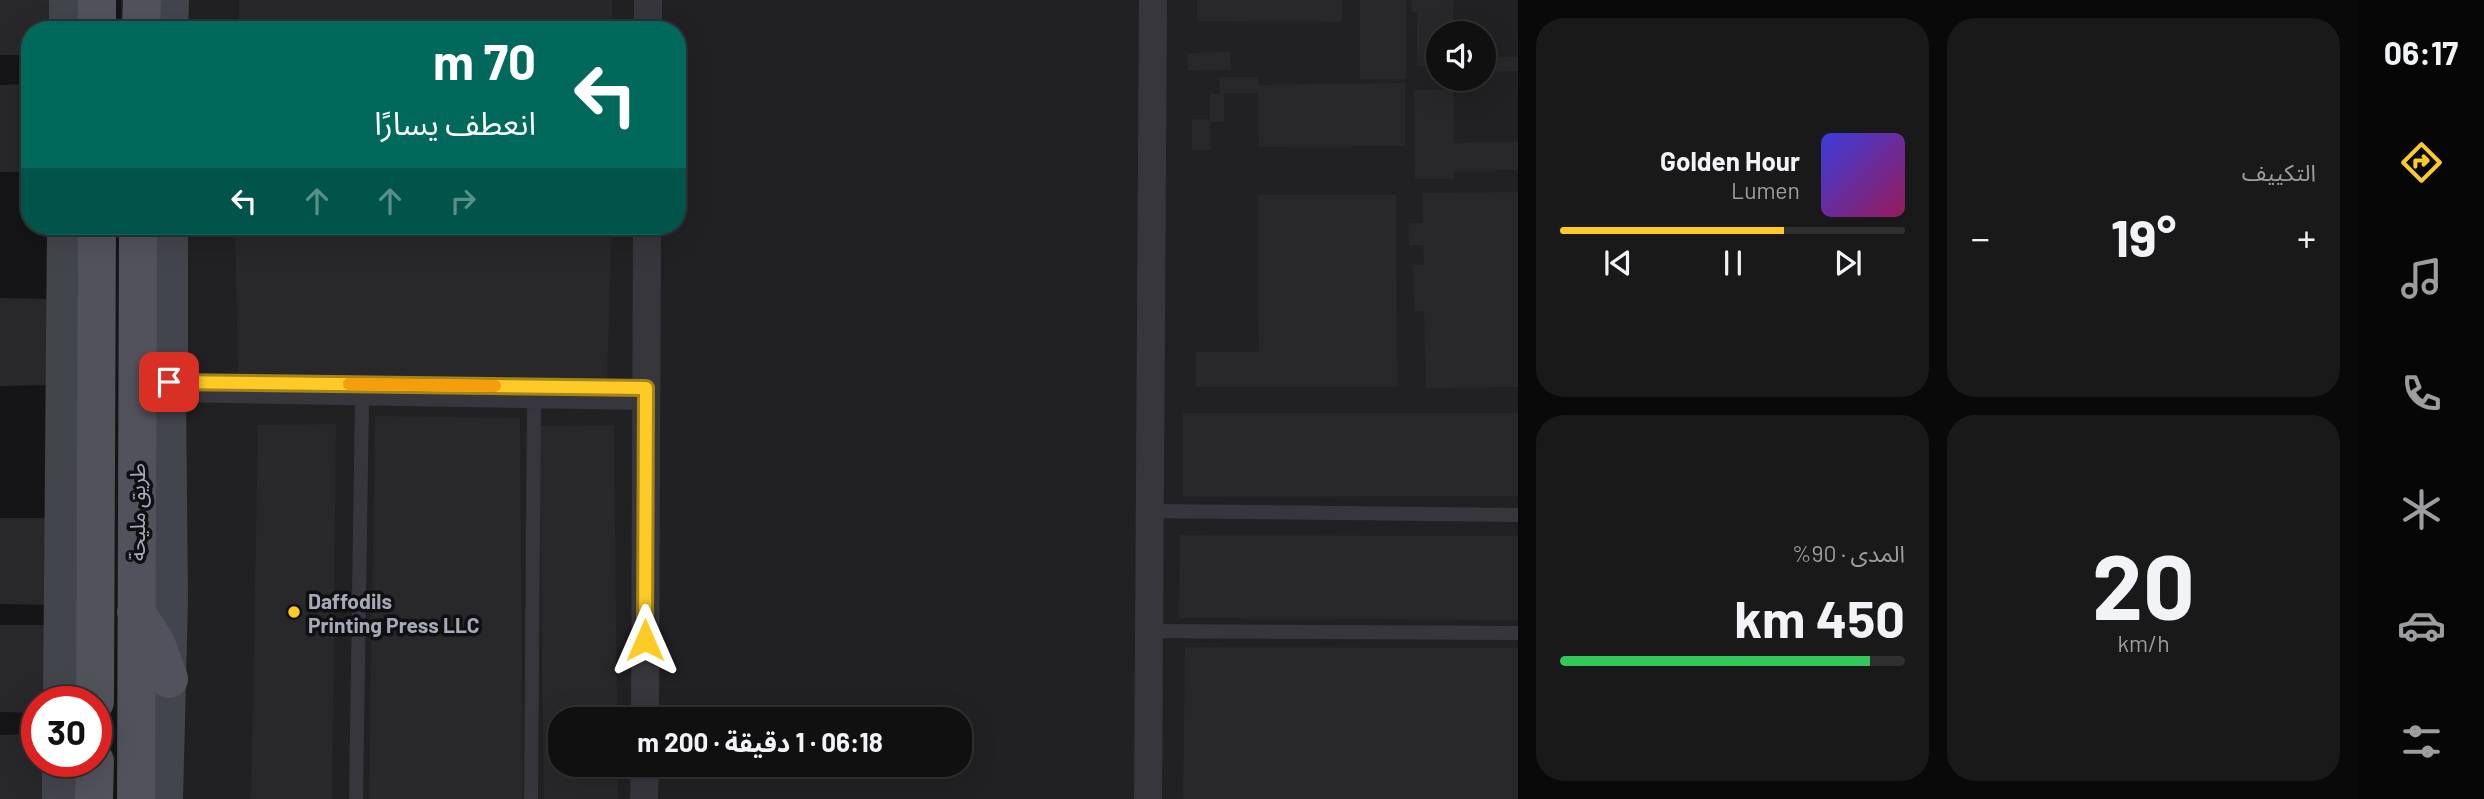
<!DOCTYPE html>
<html lang="ar">
<meta charset="utf-8">
<style>
body{margin:0;font-family:Barlow,"Noto Sans Arabic",sans-serif;background:#19191a;color:#f1f3f6;direction:rtl;height:100vh;display:flex;flex-direction:column;font-size:26px;white-space:nowrap}
*{box-sizing:border-box;margin:0}
p{font-size:23px;color:#9c9d9f}
.icon{flex:none;width:38px;height:38px;fill:none;stroke:currentColor;stroke-width:2;stroke-linecap:round;stroke-linejoin:round}
.map{position:relative;flex:1;overflow:hidden;direction:ltr}
.drawer{display:flex;flex-direction:column;gap:18px;padding:18px;background:#090909;width:840px}
.drawer>*{flex:none}
.guide{position:absolute;left:21px;top:21px;width:665px;height:214px;border-radius:28px;box-shadow:0 7px 28px #0002,0 0 0 2px #303031;direction:rtl;background:#00695c;color:#fff;overflow:hidden}
.buttons{position:absolute;left:1426px;top:21px;display:grid;gap:14px}
.buttons a{display:grid;place-items:center;width:70px;height:70px;border-radius:50%;background:#101011;box-shadow:0 7px 28px #0002,0 0 0 2px #303031;font-size:35px}
.speed{position:absolute;left:21px;top:686px;display:flex;gap:14px;font-size:35px;font-weight:700;text-align:center}
.speed>*{display:grid;place-content:center;width:91px;height:91px;border-radius:50%;background:#101011;box-shadow:0 7px 28px #0002,0 0 0 2px #303031;line-height:1}
.speed .limit{border:10px solid #d22;background:#fff;color:#111}
.pin{position:absolute;display:grid;place-items:center;width:60px;height:60px;color:#fff;margin:-30px;border-radius:14px;box-shadow:0 4px 10px #0006}
.me{position:absolute;width:77px;margin:-38px;rotate:0deg;stroke-linejoin:round;filter:drop-shadow(0 0 5px #0008)}
.turn{display:flex;align-items:center;gap:24px;height:147px;padding:0 35px;font-size:32px}
.turn .icon{width:91px;height:91px;stroke-width:2.5}
.turn b{display:block;font-size:49px;line-height:60px}
.lanes{display:flex;align-items:center;height:66px;padding:0 35px;background:#0003;justify-content:center;gap:35px;direction:ltr}
.lanes .off{opacity:.35}
.big{font-size:52px;font-weight:700;line-height:1.1}
.drawer .tile{flex:1;display:flex;flex-direction:column;justify-content:center;gap:10px;min-width:0;padding:0 24px;border-radius:28px;background:#19191a}
.drawer .dial{align-items:center;gap:0}
.dial b{font-size:91px;line-height:1}
.song{display:flex;align-items:center;gap:21px}
.cover{width:84px;height:84px;border-radius:10px;background:linear-gradient(135deg,hsl(240 70% 55%),hsl(330 70% 35%))}
.played{height:7px;border-radius:4px;background:linear-gradient(90deg,#fecb26 65%,#303031 65%)}
.keys{display:flex;justify-content:space-around;direction:ltr}
.heat{display:flex;justify-content:space-between;align-items:center;font-size:38px;direction:ltr}
.charge{height:10px;border-radius:5px;background:linear-gradient(90deg,#34c759 90%,#303031 0)}
.drawer .tiles{flex:1;display:grid;gap:18px;grid-template-columns:repeat(2,1fr)}
.trip{position:absolute;left:548px;top:707px;width:424px;height:70px;border-radius:28px;background:#101011;box-shadow:0 7px 28px #0002,0 0 0 2px #303031;font-weight:700;line-height:70px;text-align:center;direction:rtl}
main{display:flex;flex:1;min-height:0}
.tab-bar{display:flex;flex-direction:column;width:126px;justify-content:space-around;align-items:center;background:#060607;color:#9c9d9f}
.tab-bar .icon{width:49px;height:49px}
.tab-bar .active{color:#fecb26}
.tab-bar b{font-size:32px;color:#f1f3f6}
.map>svg:first-child{display:block}
.built{fill:#212124;fill-rule:evenodd}
.building{fill:#28282b}
.lines{fill:none;stroke-linecap:round;stroke-linejoin:round}
.lane{stroke:#36363c;stroke-width:14}
.street{stroke:#36363c;stroke-width:28}
.secondary{stroke:#43454c;stroke-width:38}
.primary{stroke:#51525b;stroke-width:38}
.route-casing{stroke:#a58419;stroke-width:18}
.route{stroke:#fecb26;stroke-width:12}
.slow{stroke:#f59e0b;stroke-width:12}
.poi-dot{fill:#fecb26;stroke:#101012;stroke-width:2.5}
.labels{text-anchor:middle;dominant-baseline:central;stroke-width:7;stroke-linejoin:round;paint-order:stroke}
.street-label{font-size:21px;fill:#a6a9b8;stroke:#101012}
.poi-label{font-size:21px;font-weight:bold;fill:#a6a9b8;stroke:#101012;text-anchor:start}
</style>
<main>
<nav class="tab-bar">
<b>06:17</b>
<svg class="icon active" aria-label="directions" viewBox="0 0 24 24"><path d="M12 3l9 9-9 9-9-9zM9 14v-3h6M13 9l2 2-2 2"/></svg>
<svg class="icon" aria-label="music" viewBox="0 0 24 24"><path d="M9 18V5l10-2v13"/><circle cx="6" cy="18" r="3"/><circle cx="16" cy="16" r="3"/></svg>
<svg class="icon" aria-label="phone" viewBox="0 0 24 24"><path d="M5 4h4l2 5-3 2q2 4 5 5l2-3 5 2v4C11 20 4 13 5 4z"/></svg>
<svg class="icon" aria-label="climate" viewBox="0 0 24 24"><path d="M12 3v18M4 7l16 10M4 17L20 7"/></svg>
<svg class="icon" aria-label="car" viewBox="0 0 24 24"><path d="M5 17H2v-5l4-1 3-4h7l3 4 3 1v5h-3M9 17h6M6 11h13"/><circle cx="7" cy="17" r="2"/><circle cx="17" cy="17" r="2"/></svg>
<svg class="icon" aria-label="filters" viewBox="0 0 24 24"><path d="M4 7h16M4 17h16"/><circle cx="9" cy="7" r="2"/><circle cx="15" cy="17" r="2"/></svg>
</nav>
<section class="drawer">
<div class="tiles">
<div class="tile"><p>التكييف</p>
<div class="heat"><a>−</a><b class="big">19°</b><a>+</a></div>
</div>
<div class="tile">
<div class="song"><i class="cover"></i><div><b>Golden Hour</b><p>Lumen</p></div></div>
<div class="played"></div>
<div class="keys"><svg class="icon" aria-label="previous" viewBox="0 0 24 24"><path d="M18 5L8 12l10 7zM5 5v14"/></svg><svg class="icon" aria-label="pause" viewBox="0 0 24 24"><path d="M8 5v14M16 5v14"/></svg><svg class="icon" aria-label="next" viewBox="0 0 24 24"><path d="M6 5l10 7-10 7zM19 5v14"/></svg></div>
</div>
<div class="tile dial"><b>20</b><p>km/h</p></div>
<div class="tile"><p>المدى · 90%</p><b class="big">450 km</b><div class="charge"></div></div>
</div>
</section>
<div class="map">
<svg width="1518" height="799" viewBox="0 0 1518 799">
<rect width="100%" height="100%" fill="#151517"/>
<path class="built" d="M121,0H1518V799H119L122,226H677V30H121ZM1438,33H1484V79H1438ZM560,719H959V765H560Z"/>
<path class="building" d="M0,0H55V30H30V55H0Z
M239,0H612V30H239Z
M1197,0H1342V22L1197,21Z
M1360,0H1406V79H1360Z
M1411,0H1453V33H1438V66H1417V12H1412Z
M1230,52L1231,70L1188,71L1187,53Z
M1484,57H1518V71L1484,72Z
M1219,77H1258V85L1405,83V146L1259,147L1258,93H1224V122H1210L1211,150H1192V119H1210V94H1220Z
M30,84V172H0V85Z
M1414,90H1453L1454,143L1518,142V170L1454,171V179H1415Z
M1518,192V387L1426,388L1424,311H1414L1413,265H1424L1423,245H1409L1408,223H1423L1422,193Z
M1258,195H1396L1397,387H1196V352H1259Z
M235,226H612L607,380L238,375Z
M0,298L54,299L58,385L0,386Z
M1183,413H1518V496L1183,497Z
M375,416L520,418L523,799H369Z
M336,424L332,799H251L258,425Z
M614,425L617,719H560V765H617L618,799H544L539,426Z
M0,518H55V605L0,604Z
M1180,535L1518,536V620L1179,618Z
M0,625H56L53,702H37V713L0,712Z
M1185,647L1518,648V799H1183Z
M37,734V761H51V799H0V735Z"/>
<g class="lines">
<path class="lane" d="M172,382L646,388
M168,395L646,403
M1150,511L1518,515
M1149,631L1518,633
M356,799L362,398
M531,799L534,401"/>
<path class="street" d="M648,30V0
M645,719L647,226
M644,799L645,765
M1148,799L1153,0"/>
<path class="secondary" d="M68,30V0
M169,30L170,0
M62,702L66,226
M61,799V761
M164,799L169,600L167,395L169,382V226"/>
<path class="primary" d="M97,30V0
M141,30L142,0
M136,612L156,643L169,679
M95,702L97,226
M94,799L95,761
M136,799L138,226"/>
</g>
<g class="lines">
<g class="route-casing">
<path id="route" d="M169,382L646,388L645,640"/>
</g>
<use href="#route" class="route"/>
<path class="slow" d="M349,384L495,386"/>
</g>
<circle class="poi-dot" cx="294" cy="612" r="7"/>
<g class="labels">
<g class="street-label">
<text transform="translate(136 512) rotate(-90)">طريق مليحة</text>
</g>
<g class="poi-label">
<text x="308" y="600">Daffodils<tspan x="308" dy="24">Printing Press LLC</tspan></text>
</g>
</g>
</svg>
<div class="buttons">
<a><svg class="icon" aria-label="sound" viewBox="0 0 24 24"><path d="M4 9h4l5-4v14l-5-4H4zM17 9q2 3 0 6"/></svg></a>
</div>
<div class="speed"><div class="limit">30</div></div>
<div class="pin" style="left:169px;top:382px;background:#d93025"><svg class="icon" aria-label="arrive" viewBox="0 0 24 24"><path d="M6 21V4h12l-3 4 3 4H6"/></svg></div>
<svg class="me" style="left:645px;top:640px" viewBox="-20 -20 40 40"><path d="M0-17L14 15 0 8-14 15z" fill="#fecb26" stroke="#fff" stroke-width="4"/></svg>
<div class="trip">06:18 · 1 دقيقة · 200 m</div>
<div class="guide">
<div class="turn"><svg class="icon" aria-label="left" viewBox="0 0 24 24"><path d="M17 20v-9H6M10 6l-5 5 5 5"/></svg><div><b>70 m</b>انعطف يسارًا</div></div>
<div class="lanes"><svg class="icon" aria-label="left" viewBox="0 0 24 24"><path d="M17 20v-9H6M10 6l-5 5 5 5"/></svg><svg class="icon off" aria-label="ahead" viewBox="0 0 24 24"><path d="M12 20V5M6 11l6-6 6 6"/></svg><svg class="icon off" aria-label="ahead" viewBox="0 0 24 24"><path d="M12 20V5M6 11l6-6 6 6"/></svg><svg class="icon off" aria-label="right" viewBox="0 0 24 24"><path d="M7 20v-9h11M14 6l5 5-5 5"/></svg></div>
</div>
</div>
</main>
